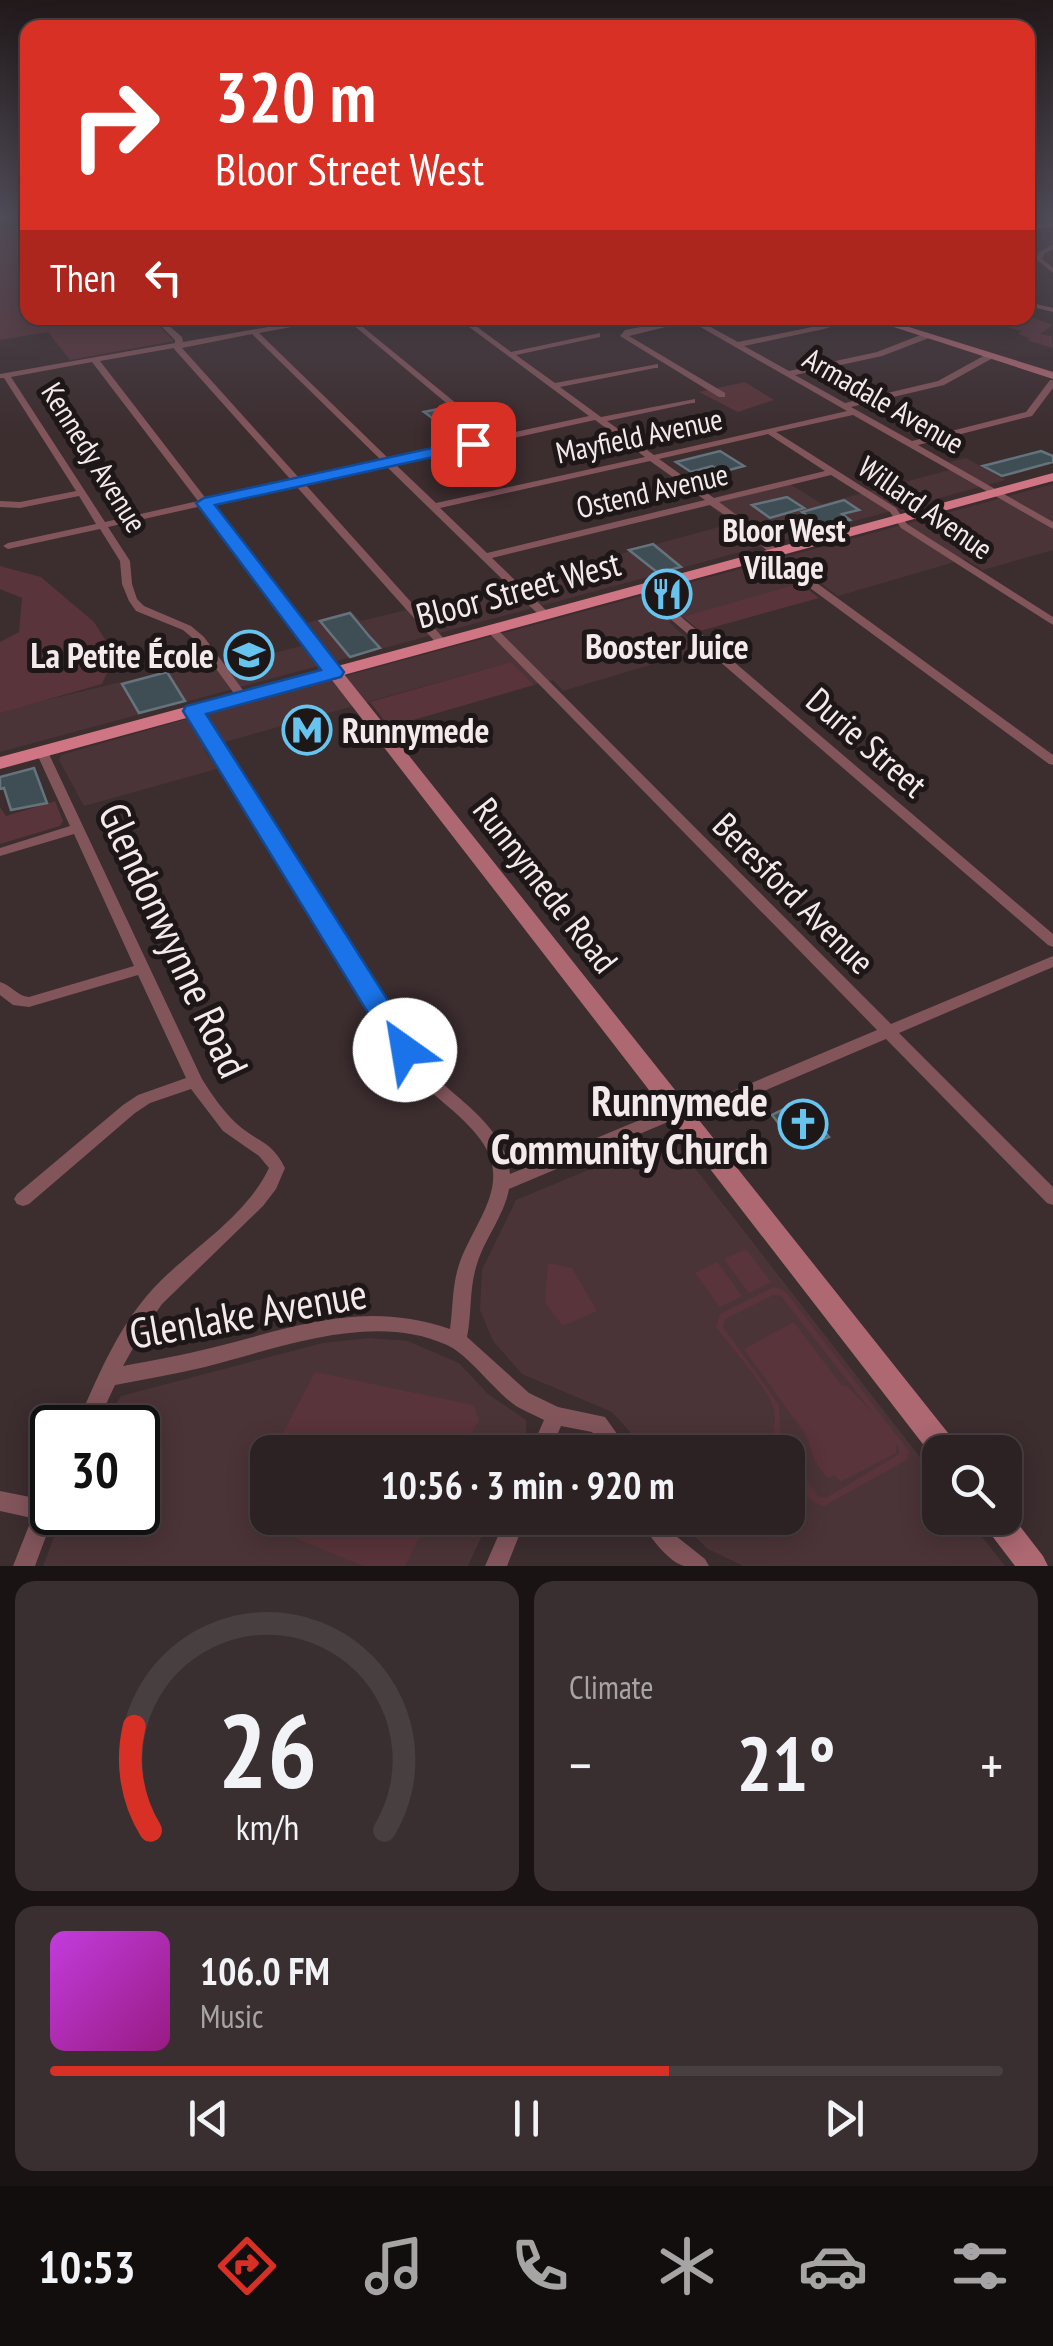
<!DOCTYPE html>
<meta charset="utf-8">
<style>
body{margin:0;font-family:"PT Sans Narrow",sans-serif;background:#392f30;color:#f1f3f6;height:100vh;display:flex;flex-direction:column;font-size:38px;white-space:nowrap}
*{box-sizing:border-box;margin:0}
p{font-size:32px;color:#a7a4a6}
.icon{flex:none;width:55px;height:55px;fill:none;stroke:currentColor;stroke-width:2;stroke-linecap:round;stroke-linejoin:round}
.map{position:relative;height:1566px;overflow:hidden}
.side{display:flex;flex-direction:column;gap:15px;padding:15px;background:#191313;flex:1}
.side>*{flex:none}
.banner{position:absolute;left:20px;top:20px;width:1015px;height:305px;border-radius:20px;box-shadow:0 5px 25px #0003,0 0 0 2px #483f41;background:#d93025;color:#fff;overflow:hidden}
.controls{position:absolute;left:922px;top:1435px;display:grid;gap:20px}
.controls a{display:grid;place-items:center;width:100px;height:100px;border-radius:20px;background:#2d2223;box-shadow:0 5px 25px #0003,0 0 0 2px #483f41;font-size:50px}
.speed{position:absolute;left:30px;top:1405px;display:flex;gap:20px;font-size:50px;font-weight:700;text-align:center}
.speed>*{display:grid;place-content:center;width:130px;height:130px;border-radius:50%;background:#2d2223;box-shadow:0 5px 25px #0003,0 0 0 2px #483f41;line-height:1}
.speed .limit{border:5px solid #111;border-radius:15px;background:#fff;color:#111}
.pin{position:absolute;display:grid;place-items:center;width:85px;height:85px;color:#fff;margin:-42px;border-radius:20px;box-shadow:0 5px 15px #0006}
.me{position:absolute;width:110px;margin:-55px;rotate:328deg;stroke-linejoin:round;filter:drop-shadow(0 0 8px #0008)}
.turn{display:flex;align-items:center;gap:35px;height:210px;padding:0 30px;font-size:45px}
.turn .icon{width:130px;height:130px;stroke-width:2.5}
.turn b{display:block;font-size:70px;line-height:85px}
.then{display:flex;align-items:center;height:95px;padding:0 30px;background:#0003;gap:20px;font-size:38px}
.big{font-size:75px;font-weight:700;line-height:1.1}
.side .tile{flex:1;display:flex;flex-direction:column;justify-content:center;gap:15px;min-width:0;padding:0 35px;border-radius:20px;background:#392f30}
.side .dial{align-items:center;gap:0}
.dial svg{height:260px;overflow:visible;fill:none;stroke:#483f41;stroke-width:7;stroke-linecap:round;text-anchor:middle}
.dial text{fill:#f1f3f6;stroke:none}
.song{display:flex;align-items:center;gap:30px}
.cover{width:120px;height:120px;border-radius:15px;background:linear-gradient(135deg,hsl(290 70% 55%),hsl(310 70% 35%))}
.played{height:10px;border-radius:5px;background:linear-gradient(90deg,#d93025 65%,#483f41 65%)}
.keys{display:flex;justify-content:space-around;direction:ltr}
.heat{display:flex;justify-content:space-between;align-items:center;font-size:55px;direction:ltr}
.side .tiles{flex:1;display:grid;gap:15px;grid-template-columns:1fr 1fr}
.tile:last-child{grid-column:span 2}
.trip{position:absolute;left:250px;top:1435px;width:555px;height:100px;border-radius:20px;background:#2d2223;box-shadow:0 5px 25px #0003,0 0 0 2px #483f41;font-weight:700;line-height:100px;text-align:center}
.dock{display:flex;height:160px;justify-content:space-around;align-items:center;background:#120e0e;color:#a7a4a6}
.dock .icon{width:70px;height:70px}
.dock .on{color:#d93025}
.dock b{font-size:45px;color:#f1f3f6}
.map>svg:first-child{display:block}
.built{fill:#4b3437}
.green{fill:#59343a;fill-rule:evenodd}
.building{fill:#3f4e55;stroke:#64737c;stroke-width:2.5}
.lines{fill:none;stroke-linecap:round;stroke-linejoin:round}
.street{fill:#82555b;fill-rule:evenodd}
.secondary{fill:#ad6872;fill-rule:evenodd}
.primary{fill:#cf7584;fill-rule:evenodd}
.route{fill:#1a73e8;stroke:#114b97;stroke-width:2.5}
.labels{text-anchor:middle;dominant-baseline:central;stroke-width:10;stroke-linejoin:round;paint-order:stroke}
.far-street-label{font-size:30px;fill:#f4eaeb;stroke:#1e1718}
.far-neighbourhood-label{font-size:32px;font-weight:bold;fill:#f4eaeb;stroke:#1e1718}
.street-label{font-size:35px;fill:#f4eaeb;stroke:#1e1718}
.poi-label{font-size:35px;font-weight:bold;fill:#f4eaeb;stroke:#1e1718}
.near-street-label{font-size:42px;fill:#f4eaeb;stroke:#1e1718}
.near-poi-label{font-size:42px;font-weight:bold;fill:#f4eaeb;stroke:#1e1718;text-anchor:end}
</style>
<div class="map">
<svg width="1053" height="1566" viewBox="0 0 1053 1566">
<rect width="100%" height="100%" fill="#3c2d2f"/>
<path class="built" d="M966,458L1006,480L0,752V713L5,710L221,658L226,665L305,645L292,627L351,611L361,621L406,610L413,617L561,576L559,571L733,523L709,505L719,496L785,481L822,504L957,468L949,462Z
M1053,484V550L983,570L965,559L838,596L815,579L800,583L669,622L700,650L563,691L553,680L534,685L511,662L203,748L217,769L84,806L59,760L61,755L176,722Z
M670,1136L940,1483V1518H967L1005,1566H743L708,1549L675,1518H788V1452H640L631,1433L612,1412L522,1374L493,1341L480,1310L482,1270L516,1200Z
M369,1338L408,1341L459,1363L488,1394L526,1420V1438L520,1452H268V1518H490L468,1566H43L63,1513L138,1512V1428L102,1427L121,1396L323,1343Z"/>
<path class="green" d="M0,226L27,229L28,318H151L174,341L70,360L48,332L0,340Z
M1028,316L1053,325L1040,334L1052,336L1053,348L1027,340L1030,338L1018,334L1022,331L980,320L967,326L943,318Z
M745,382L774,400L738,412L771,429L699,392Z
M0,566L41,577L94,622L115,655L102,684L0,713V642L19,632L22,598L0,589Z
M800,583L819,598L700,631L683,617Z
M511,662L534,685L389,727L370,702Z
M55,801L63,821L60,826L0,844V807L6,816Z
M746,1249L771,1282L749,1293L724,1259Z
M717,1262L742,1296L720,1307L695,1273Z
M548,1263L572,1268L597,1311L563,1326L545,1303Z
M774,1287L785,1291L909,1451L908,1459L824,1506C804,1502 788,1473 788,1452H778C767,1436 779,1423 773,1406C766,1386 730,1346 716,1327L720,1314ZM773,1295L781,1296L873,1413L847,1386H842L794,1322L744,1349L806,1435L814,1459L827,1478L835,1475L840,1482L896,1453V1444L899,1449V1454L826,1498L818,1496L781,1443L779,1405L723,1327L725,1319Z
M315,1372L473,1405L479,1419L462,1452H273Z
M280,1518H429L405,1566H363L291,1536Z"/>
<path class="building" d="M438,409L448,414L476,437L462,440L424,412Z
M720,451L744,466L722,472L712,466L691,472L676,462Z
M1041,451L1053,456V462L1002,476L983,466Z
M787,497L804,508L770,518L752,505Z
M844,500L859,510L842,514L850,520L824,527L802,512Z
M653,544L681,567L658,573L629,550Z
M350,613L369,636L380,648L350,657L320,621Z
M167,672L185,701L139,713L122,684Z
M34,768L47,803L11,810L4,788L0,789V777Z
M800,1101L829,1137L805,1147L786,1123L780,1125L772,1115Z"/>
<g class="lines">
<path class="street" d="M1053,223V227L1028,229L1029,225Z
M1053,244V249L1044,254L1042,259L1053,268V273L1036,259L1039,252Z
M1028,302L1053,308V312L1028,306Z
M153,318H160L182,337L183,342L319,318H332L329,320L259,333L390,460L488,438L345,318H352L496,436L589,416L457,318H464L471,323L502,318H515L512,320L476,326L511,352L600,333V337L516,355L555,383L658,364V368H655L560,387L601,417L695,399V403H692L607,421L654,455L847,411L690,321L629,336L725,393V397H719L620,336L625,330L687,318H699L698,320L738,342L822,325L843,318H852V320L824,329L744,346L789,371L877,352L923,334H929V338L882,356L795,375L845,403L938,381L987,354H993V358L944,385L851,407L912,441L1026,412L1050,380H1053V388L1032,416L918,445L1053,522V529L853,415L776,432L896,508L907,524L1053,617V625L901,528L890,512L831,475L719,502L738,516L814,581L1053,755V765L1049,764L806,585L732,520L710,505L492,558L549,613V617H541L386,466L305,484L446,641L447,643L446,645H438L296,486L210,504L338,670L340,672L334,675L330,674L202,506L108,527L130,561L132,584L137,599L144,606L191,626L204,637L248,697L242,700L238,699L196,641L183,630L136,611L129,601L122,584L120,561L100,529L8,549L3,546L8,543L96,524L79,496L20,508L0,507V501L20,502L76,491L4,378H0V374L175,343V340ZM252,334L382,461L300,479L182,348ZM174,348L175,350L292,481L207,500L100,361ZM92,362L198,501L105,522L11,377ZM595,420L645,457L436,503L395,464ZM768,434L825,471L714,498L659,459ZM650,461L705,500L487,553L440,508Z
M642,586L646,587L1053,934V947L1048,945L638,591V587Z
M492,627L496,628L891,1024L1053,956V967L899,1033L1053,1187V1205L1047,1203L886,1039L689,1123L683,1125L677,1123L675,1119L509,1189C504,1216 485,1238 477,1264C469,1288 472,1313 467,1337L529,1393L558,1407L605,1417L625,1445L628,1452H607L592,1432L561,1426L550,1452H530L544,1420C535,1415 524,1411 516,1406C494,1391 469,1355 447,1345C373,1311 279,1348 205,1367C175,1374 145,1379 115,1385L95,1428H75C96,1381 116,1330 151,1291C188,1250 244,1220 269,1168L259,1156L223,1131L191,1089L150,1103L135,1113L29,1204L23,1206L17,1204L14,1199L17,1194L123,1105L138,1095L186,1078L138,975L29,1007L13,1005L0,995V982C11,985 17,996 29,997L134,966L74,834L0,856V848L70,826L36,752L38,749H46L48,752L202,1079C212,1095 223,1111 237,1124C257,1142 272,1141 285,1168L276,1189L263,1206L162,1304L141,1334L123,1366C154,1360 184,1355 215,1347C298,1326 364,1300 450,1329C453,1309 452,1288 458,1268C471,1224 515,1186 480,1139C460,1112 430,1095 408,1069L187,711L189,709H197L199,711L335,930L420,1061C450,1097 505,1122 510,1174L671,1107L677,1105L683,1107L685,1111L877,1030L488,632L487,630L488,628Z
M52,1483V1512H55L35,1566H13L32,1518L0,1511V1491L40,1499L45,1486Z
M506,1518H526L507,1566H485Z
M640,1518H663L676,1536L705,1559L709,1566C701,1566 691,1566 684,1566C668,1562 646,1533 640,1518Z"/>
<path class="secondary" d="M866,318H880L1053,372V379Z
M334,667L340,669L956,1443L960,1452H940V1463L936,1461L328,675L326,672Z
M1005,1507L1043,1556L1048,1566H1015L986,1528L982,1518H1005Z"/>
<path class="primary" d="M1053,473V481L0,769V757Z"/>
</g>
<linearGradient id="sky" x2="0" y2="1"><stop stop-color="#21191a"/><stop offset="0.5" stop-color="#504c58"/><stop offset="1" stop-color="#504c58" stop-opacity="0"/></linearGradient>
<rect width="1053" height="434" fill="url(#sky)"/>
<path class="route" d="M473,439L479,441V447L215,505L344,672L341,677L206,714L415,1043L419,1050L415,1057L405,1060L395,1057L183,711L186,706L321,670L196,503L204,498Z"/>
<defs>
<g id="restaurant-ring" transform="scale(2.5)"><circle r="9.5" fill="#1e1718" stroke="#67c4ef" stroke-width="1.5"/><path d="M-5-6h1v4h1v-4h1v4h1v-4h1v5L-1.5 .5V6h-2V.5L-5-1ZM5-6V6H3V1.5H1.5Q1.5-4 5-6Z" fill="#67c4ef"/></g>
<g id="school-ring" transform="scale(2.5)"><circle r="9.5" fill="#1e1718" stroke="#67c4ef" stroke-width="1.5"/><path d="M0-5L7-2L0 1L-7-2ZM-4 1L0 2.5L4 1V4Q0 6-4 4Z" fill="#67c4ef"/></g>
<g id="metro-ring" transform="scale(2.5)"><circle r="9.5" fill="#1e1718" stroke="#67c4ef" stroke-width="1.5"/><path d="M-5.5 5V-5H-3L0 0L3-5H5.5V5H3V-.5L0 4L-3-.5V5Z" fill="#67c4ef"/></g>
<g id="church-ring" transform="scale(2.5)"><circle r="9.5" fill="#1e1718" stroke="#67c4ef" stroke-width="1.5"/><path d="M-1.2-6h2.4v3.5h3.3v2.4h-3.3V6h-2.4V-.1h-3.3v-2.4h3.3Z" fill="#67c4ef"/></g>
</defs>
<g fill-rule="evenodd">
<use href="#restaurant-ring" x="667" y="594"/>
<use href="#school-ring" x="249" y="655"/>
<use href="#metro-ring" x="307" y="730"/>
<use href="#church-ring" x="803" y="1124"/>
</g>
<g class="labels">
<g class="far-street-label">
<text transform="translate(884 400) rotate(30)">Armadale Avenue</text>
<text transform="translate(639 435) rotate(-12)">Mayfield Avenue</text>
<text transform="translate(95 457) rotate(58)">Kennedy Avenue</text>
<text transform="translate(652 490) rotate(-13)">Ostend Avenue</text>
<text transform="translate(926 507) rotate(35)">Willard Avenue</text>
</g>
<g class="far-neighbourhood-label">
<text x="784" y="530">Bloor West<tspan x="784" dy="37">Village</tspan></text>
</g>
<g class="street-label">
<text transform="translate(518 589) rotate(-15)">Bloor Street West</text>
<text transform="translate(867 742) rotate(41)">Durie Street</text>
<text transform="translate(546 885) rotate(52)">Runnymede Road</text>
<text transform="translate(794 893) rotate(45)">Beresford Avenue</text>
</g>
<g class="poi-label">
<text x="667" y="646">Booster Juice</text>
<text x="214" y="655" text-anchor="end">La Petite École</text>
<text x="342" y="730" text-anchor="start">Runnymede</text>
</g>
<g class="near-street-label">
<text transform="translate(174 940) rotate(65)">Glendonwynne Road</text>
<text transform="translate(248 1313) rotate(-10)">Glenlake Avenue</text>
</g>
<g class="near-poi-label">
<text x="768" y="1100">Runnymede<tspan x="768" dy="48">Community Church</tspan></text>
</g>
</g>
</svg>
<div class="controls">
<a><svg class="icon" aria-label="search" viewBox="0 0 24 24"><circle cx="10" cy="10" r="6"/><path d="M15 15l6 6"/></svg></a>
</div>
<div class="speed"><div class="limit">30</div></div>
<div class="pin" style="left:473px;top:444px;background:#d93025"><svg class="icon" aria-label="arrive" viewBox="0 0 24 24"><path d="M6 21V4h12l-3 4 3 4H6"/></svg></div>
<svg class="me" style="left:405px;top:1050px" viewBox="-20 -20 40 40"><circle r="19" fill="#fff"/><path d="M0-13L10 11 0 6-10 11z" fill="#1a73e8"/></svg>
<div class="trip">10:56 · 3 min · 920 m</div>
<div class="banner">
<div class="turn"><svg class="icon" aria-label="right" viewBox="0 0 24 24"><path d="M7 20v-9h11M14 6l5 5-5 5"/></svg><div><b>320 m</b>Bloor Street West</div></div>
<div class="then">Then<svg class="icon" aria-label="left" viewBox="0 0 24 24"><path d="M17 20v-9H6M10 6l-5 5 5 5"/></svg></div>
</div>
</div>
<section class="side">
<div class="tiles">
<div class="tile dial"><svg viewBox="0 0 100 80">
<path d="M14 69A42 42 0 1 1 86 69"/>
<path d="M14 69A42 42 0 0 1 9 37" stroke="#d93025"/>
<text x="50" y="56" font-size="32" font-weight="700">26</text>
<text x="50" y="72" font-size="11">km/h</text>
</svg></div>
<div class="tile"><p>Climate</p>
<div class="heat"><a>−</a><b class="big">21°</b><a>+</a></div>
</div>
<div class="tile">
<div class="song"><i class="cover"></i><div><b>106.0 FM</b><p>Music</p></div></div>
<div class="played"></div>
<div class="keys"><svg class="icon" aria-label="previous" viewBox="0 0 24 24"><path d="M18 5L8 12l10 7zM5 5v14"/></svg><svg class="icon" aria-label="pause" viewBox="0 0 24 24"><path d="M8 5v14M16 5v14"/></svg><svg class="icon" aria-label="next" viewBox="0 0 24 24"><path d="M6 5l10 7-10 7zM19 5v14"/></svg></div>
</div>
</div>
</section>
<nav class="dock">
<b>10:53</b>
<svg class="icon on" aria-label="directions" viewBox="0 0 24 24"><path d="M12 3l9 9-9 9-9-9zM9 14v-3h6M13 9l2 2-2 2"/></svg>
<svg class="icon" aria-label="music" viewBox="0 0 24 24"><path d="M9 18V5l10-2v13"/><circle cx="6" cy="18" r="3"/><circle cx="16" cy="16" r="3"/></svg>
<svg class="icon" aria-label="phone" viewBox="0 0 24 24"><path d="M5 4h4l2 5-3 2q2 4 5 5l2-3 5 2v4C11 20 4 13 5 4z"/></svg>
<svg class="icon" aria-label="climate" viewBox="0 0 24 24"><path d="M12 3v18M4 7l16 10M4 17L20 7"/></svg>
<svg class="icon" aria-label="car" viewBox="0 0 24 24"><path d="M5 17H2v-5l4-1 3-4h7l3 4 3 1v5h-3M9 17h6M6 11h13"/><circle cx="7" cy="17" r="2"/><circle cx="17" cy="17" r="2"/></svg>
<svg class="icon" aria-label="filters" viewBox="0 0 24 24"><path d="M4 7h16M4 17h16"/><circle cx="9" cy="7" r="2"/><circle cx="15" cy="17" r="2"/></svg>
</nav>
